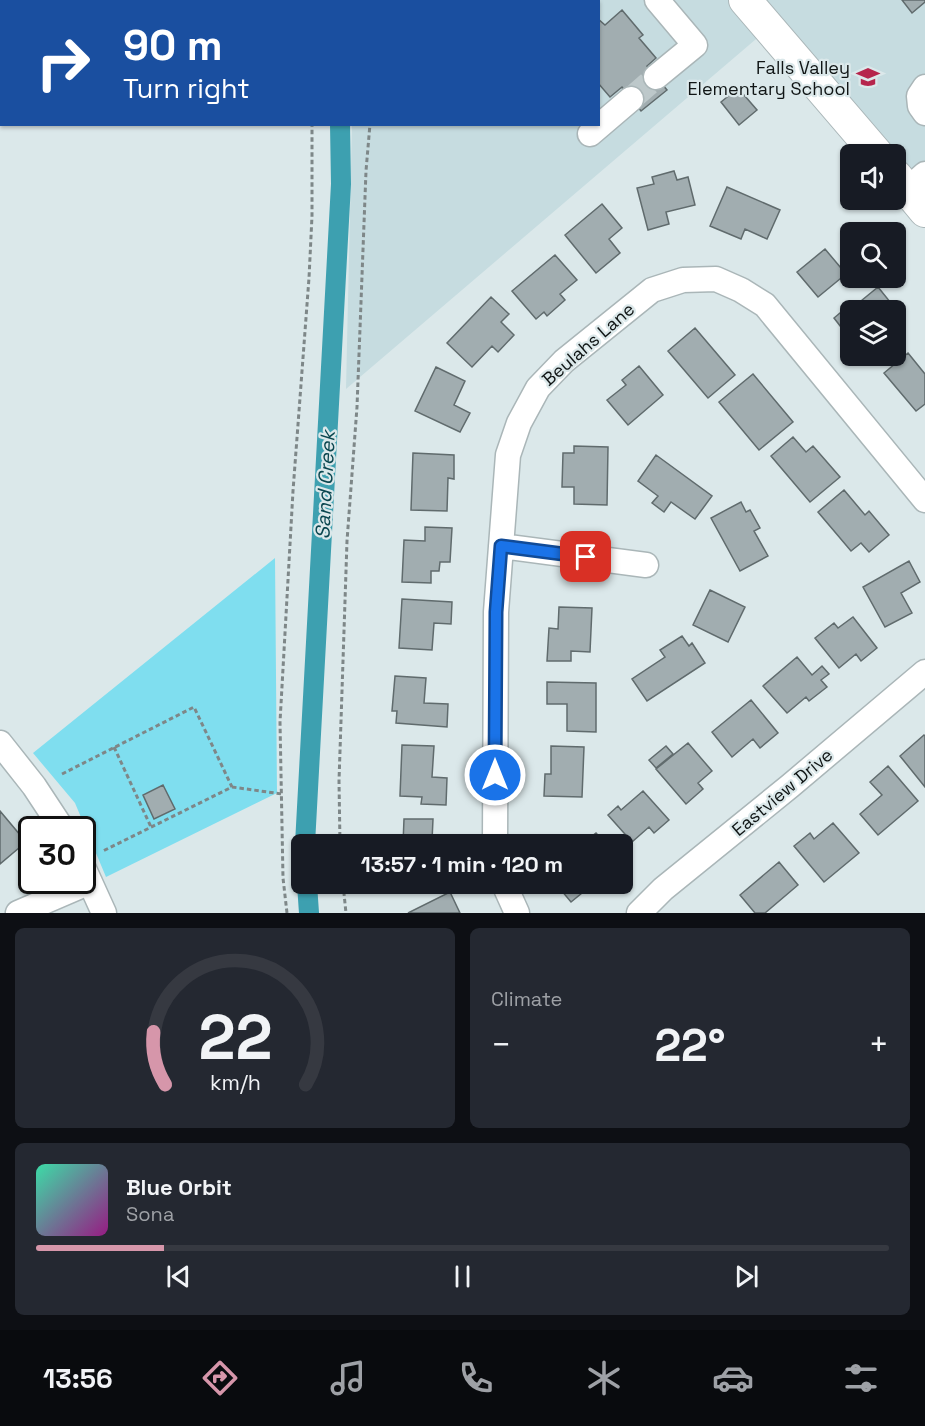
<!DOCTYPE html>
<meta charset="utf-8">
<style>
body{margin:0;font-family:"Space Grotesk",sans-serif;background:#242831;color:#f1f3f6;height:100vh;display:flex;flex-direction:column;font-size:22px;white-space:nowrap}
*{box-sizing:border-box;margin:0}
p{font-size:20px;color:#9ea1a6}
.icon{flex:none;width:33px;height:33px;fill:none;stroke:currentColor;stroke-width:2;stroke-linecap:round;stroke-linejoin:round}
.map{position:relative;height:913px;overflow:hidden}
.details{display:flex;flex-direction:column;gap:15px;padding:15px;background:#0d0f14;flex:1}
.details>*{flex:none}
.guide{position:absolute;left:0px;top:0px;width:600px;height:126px;box-shadow:0 2px 4px #0004;background:#1a4fa0;color:#fff;overflow:hidden}
.tools{position:absolute;left:840px;top:144px;display:grid;gap:12px}
.tools a{display:grid;place-items:center;width:66px;height:66px;border-radius:9px;background:#171b24;box-shadow:0 2px 4px #0004;font-size:30px}
.speed{position:absolute;left:18px;top:816px;display:flex;gap:12px;font-size:30px;font-weight:700;text-align:center}
.speed>*{display:grid;place-content:center;width:78px;height:78px;border-radius:50%;background:#171b24;box-shadow:0 2px 4px #0004;line-height:1}
.speed .limit{border:3px solid #111;border-radius:9px;background:#fff;color:#111}
.pin{position:absolute;display:grid;place-items:center;width:51px;height:51px;color:#fff;margin:-26px;border-radius:12px;box-shadow:0 3px 9px #0006}
.me{position:absolute;width:66px;margin:-33px;rotate:0deg;stroke-linejoin:round;filter:drop-shadow(0 0 4px #0008)}
.turn{display:flex;align-items:center;gap:21px;height:126px;padding:0 24px;font-size:27px}
.turn .icon{width:78px;height:78px;stroke-width:2.5}
.turn b{display:block;font-size:42px;line-height:51px}
.big{font-size:45px;font-weight:700;line-height:1.1}
.details .widget{flex:1;display:flex;flex-direction:column;justify-content:center;gap:9px;min-width:0;padding:0 21px;border-radius:9px;background:#242831}
.details .dial{align-items:center;gap:0}
.dial svg{height:156px;overflow:visible;fill:none;stroke:#363941;stroke-width:7;stroke-linecap:round;text-anchor:middle}
.dial text{fill:#f1f3f6;stroke:none}
.song{display:flex;align-items:center;gap:18px}
.cover{width:72px;height:72px;border-radius:9px;background:linear-gradient(135deg,hsl(160 70% 55%),hsl(310 70% 35%))}
.played{height:6px;border-radius:3px;background:linear-gradient(90deg,#d696aa 15%,#363941 15%)}
.keys{display:flex;justify-content:space-around;direction:ltr}
.heat{display:flex;justify-content:space-between;align-items:center;font-size:33px;direction:ltr}
.details .tiles{flex:1;display:grid;gap:15px;grid-template-columns:1fr 1fr}
.widget:last-child{grid-column:span 2}
.trip{position:absolute;left:291px;top:834px;width:342px;height:60px;border-radius:9px;background:#171b24;box-shadow:0 2px 4px #0004;font-weight:700;line-height:60px;text-align:center}
.tabs{display:flex;height:96px;justify-content:space-around;align-items:center;background:#090b0e;color:#9ea1a6}
.tabs .icon{width:42px;height:42px}
.tabs .active{color:#d696aa}
.tabs b{font-size:27px;color:#f1f3f6}
.map>svg:first-child{display:block}
.built{fill:#c6dce0}
.green{fill:#7fdeef}
.lines{fill:none;stroke-linecap:round;stroke-linejoin:round}
.canal{stroke:#3da0b0;stroke-width:20}
.building{fill:#a1adb0;stroke:#606b6d;stroke-width:1.5}
.minor-tunnel{stroke:#bdc8ca;stroke-width:24;stroke-dasharray:24 12;stroke-linecap:butt}
.minor-casing{stroke:#aab6b8;stroke-width:27}
.major-casing{stroke:#aab6b8;stroke-width:34}
.path{stroke:#7e8788;stroke-width:3;stroke-dasharray:4.5 3;stroke-linecap:butt}
.minor{stroke:#fff;stroke-width:24}
.major{stroke:#fff;stroke-width:32}
.route-casing{stroke:#114b97;stroke-width:15}
.route{stroke:#1a73e8;stroke-width:10}
.labels{text-anchor:middle;dominant-baseline:central;stroke-width:4.5;stroke-linejoin:round;paint-order:stroke}
.poi-label{font-size:18px;fill:#101515;stroke:#dbe8ea;text-anchor:end}
.street-label{font-size:18px;fill:#101515;stroke:#dbe8ea}
.water-label{font-size:20px;font-style:italic;fill:#0a464f;stroke:#dbe8ea}
</style>
<div class="map">
<svg width="925" height="913" viewBox="0 0 925 913">
<rect width="100%" height="100%" fill="#dbe8ea"/>
<path class="built" d="M319,0H925V212L896,177V154H877L769,28L346,389L352,125L598,124V2Z"/>
<path class="green" d="M275,558L277,793L106,877L75,803L33,753Z"/>
<g class="lines">
<path class="canal" d="M313,0L314,2
M305,844L341,184L340,124
M307,884L309,913"/>
</g>
<path class="building" d="M902,0H925V2L912,13Z
M622,10L643,35L639,38L656,58L647,66L667,90L641,111L622,87L610,97L598,83V19L605,25Z
M738,88L757,110L739,125L721,102Z
M674,171L677,180L688,177L695,205L666,212L669,224L648,230L637,188L654,184L652,177Z
M727,187L780,210L767,239L745,229L741,239L710,226Z
M602,204L622,228L609,239L620,253L596,273L565,235Z
M825,249L846,274L818,297L797,272Z
M555,255L577,280L560,294L565,300L547,316L544,312L536,319L512,291Z
M878,287L903,318L896,323V310H850V334L848,336L834,318L853,302L856,305Z
M491,297L509,314L501,322L514,335L498,352L492,346L472,367L447,343Z
M695,328L735,375L708,398L668,351Z
M908,353L925,374V404L916,411L884,373Z
M639,366L663,395L628,425L607,400L626,385L622,380Z
M436,367L465,381L454,405L470,413L460,432L415,411Z
M753,374L793,422L759,450L719,402Z
M793,437L806,452L813,446L840,477L810,502L771,456Z
M574,446L608,447L607,505L574,504V487H562L563,453H574Z
M413,453L454,455V479L448,478L447,511L411,510Z
M656,455L712,496L695,519L671,502L664,512L652,503L658,496L638,481Z
M844,490L865,515L869,511L889,535L869,552L861,543L851,551L818,512Z
M741,502L746,512L750,510L760,528L754,531L768,556L740,571L711,518Z
M425,527L452,528L450,562H440L439,571H431V583L402,582L404,540L425,541Z
M909,561L920,582L901,593L912,613L885,627L863,587Z
M710,590L745,607L728,642L693,625Z
M402,599L452,602L451,624L434,623L432,650L399,648Z
M559,607L592,608L590,652L571,651V661H547L549,628L558,629Z
M853,617L877,648L861,661L856,654L839,668L815,638L834,623L838,628Z
M682,636L689,646L692,643L705,663L647,701L632,679L665,657L660,650Z
M797,657L812,675L822,666L829,674L821,680L827,687L809,701L806,697L787,713L763,686Z
M395,676L426,678L424,703L448,704L447,727L396,723L397,711H392Z
M547,682L596,683V732L567,731V704H547Z
M751,700L778,733L760,748L753,739L732,757L712,732Z
M924,735L925,736V787L900,756Z
M688,743L712,771L698,783L703,789L686,804L656,769Z
M402,745L434,746L432,777L447,778L446,805L421,804L422,797L400,796Z
M551,746L584,747L582,797L544,796L545,774H551Z
M666,746L673,754L656,768L649,760Z
M888,766L918,801L878,835L860,814L882,795L870,782Z
M163,785L175,809L154,819L143,795Z
M643,791L669,820L654,833L649,827L632,842L608,815L618,806L621,810Z
M0,811L26,842L0,864Z
M404,819H433L432,841H446V844H403Z
M833,823L859,853L824,882L794,846L810,833L814,839Z
M596,833L606,844H582Z
M779,862L798,885L765,913H755L740,895Z
M556,884H593L571,902Z
M450,892L460,913H408Z"/>
<g class="lines">
<path class="minor-tunnel" d="M631,99L656,77"/>
<g class="minor-casing">
<path id="minor" d="M357,0V2
M497,2L499,0
M656,77L695,45L657,0
M925,87L919,96L920,106L925,113
M590,134L631,99
M907,190L925,174
M501,546L646,565
M0,743L34,786L63,830
M495,844L496,612L508,455L519,423L538,388L564,361L652,290L683,280L716,279L741,290L765,305L925,500
M84,869L104,913
M504,884L517,913
M18,913L90,882
M639,913L663,889L790,786L925,672"/>
</g>
<g class="major-casing">
<path id="major" d="M745,0L877,154
M89,2L91,0
M0,78L2,76
M896,176L925,211"/>
</g>
<path class="path" d="M277,0V2
M114,747L151,827
M62,774L194,707L232,787L103,851
M232,787L282,794
M340,844L339,781L347,541L357,407L366,171L370,124
M343,884L346,913
M287,913L283,878L280,722L293,491L309,278L312,216V124"/>
<use href="#minor" class="minor"/>
<use href="#major" class="major"/>
</g>
<g class="lines">
<g class="route-casing">
<path id="route" d="M495,775L496,612L501,546L586,557"/>
</g>
<use href="#route" class="route"/>
</g>
<defs>
<g id="school-bare" transform="scale(1.8)"><path d="M0-5L7-2L0 1L-7-2ZM-4 1L0 2.5L4 1V4Q0 6-4 4Z" fill="#b6254c" stroke="#dbe8ea" stroke-width="2.5" paint-order="stroke"/></g>
</defs>
<g fill-rule="evenodd">
<use href="#school-bare" x="868" y="77"/>
</g>
<g class="labels">
<g class="poi-label">
<text x="850" y="67">Falls Valley<tspan x="850" dy="21">Elementary School</tspan></text>
</g>
<g class="street-label">
<text transform="translate(588 344) rotate(-41)">Beulahs Lane</text>
<text transform="translate(782 792) rotate(-40)">Eastview Drive</text>
</g>
<g class="water-label">
<text transform="translate(325 485) rotate(-87)">Sand Creek</text>
</g>
</g>
</svg>
<div class="tools">
<a><svg class="icon" aria-label="sound" viewBox="0 0 24 24"><path d="M4 9h4l5-4v14l-5-4H4zM17 9q2 3 0 6"/></svg></a>
<a><svg class="icon" aria-label="search" viewBox="0 0 24 24"><circle cx="10" cy="10" r="6"/><path d="M15 15l6 6"/></svg></a>
<a><svg class="icon" aria-label="layers" viewBox="0 0 24 24"><path d="M12 4l9 5-9 5-9-5zM3 14l9 5 9-5"/></svg></a>
</div>
<div class="speed"><div class="limit">30</div></div>
<div class="pin" style="left:586px;top:557px;background:#d93025"><svg class="icon" aria-label="arrive" viewBox="0 0 24 24"><path d="M6 21V4h12l-3 4 3 4H6"/></svg></div>
<svg class="me" style="left:495px;top:775px" viewBox="-20 -20 40 40"><circle r="17" fill="#1a73e8" stroke="#fff" stroke-width="3"/><path d="M0-11L8 9 0 5-8 9z" fill="#fff"/></svg>
<div class="trip">13:57 · 1 min · 120 m</div>
<div class="guide">
<div class="turn"><svg class="icon" aria-label="right" viewBox="0 0 24 24"><path d="M7 20v-9h11M14 6l5 5-5 5"/></svg><div><b>90 m</b>Turn right</div></div>
</div>
</div>
<section class="details">
<div class="tiles">
<div class="widget dial"><svg viewBox="0 0 100 80">
<path d="M14 69A42 42 0 1 1 86 69"/>
<path d="M14 69A42 42 0 0 1 8 42" stroke="#d696aa"/>
<text x="50" y="56" font-size="32" font-weight="700">22</text>
<text x="50" y="72" font-size="11">km/h</text>
</svg></div>
<div class="widget"><p>Climate</p>
<div class="heat"><a>−</a><b class="big">22°</b><a>+</a></div>
</div>
<div class="widget">
<div class="song"><i class="cover"></i><div><b>Blue Orbit</b><p>Sona</p></div></div>
<div class="played"></div>
<div class="keys"><svg class="icon" aria-label="previous" viewBox="0 0 24 24"><path d="M18 5L8 12l10 7zM5 5v14"/></svg><svg class="icon" aria-label="pause" viewBox="0 0 24 24"><path d="M8 5v14M16 5v14"/></svg><svg class="icon" aria-label="next" viewBox="0 0 24 24"><path d="M6 5l10 7-10 7zM19 5v14"/></svg></div>
</div>
</div>
</section>
<nav class="tabs">
<b>13:56</b>
<svg class="icon active" aria-label="directions" viewBox="0 0 24 24"><path d="M12 3l9 9-9 9-9-9zM9 14v-3h6M13 9l2 2-2 2"/></svg>
<svg class="icon" aria-label="music" viewBox="0 0 24 24"><path d="M9 18V5l10-2v13"/><circle cx="6" cy="18" r="3"/><circle cx="16" cy="16" r="3"/></svg>
<svg class="icon" aria-label="phone" viewBox="0 0 24 24"><path d="M5 4h4l2 5-3 2q2 4 5 5l2-3 5 2v4C11 20 4 13 5 4z"/></svg>
<svg class="icon" aria-label="climate" viewBox="0 0 24 24"><path d="M12 3v18M4 7l16 10M4 17L20 7"/></svg>
<svg class="icon" aria-label="car" viewBox="0 0 24 24"><path d="M5 17H2v-5l4-1 3-4h7l3 4 3 1v5h-3M9 17h6M6 11h13"/><circle cx="7" cy="17" r="2"/><circle cx="17" cy="17" r="2"/></svg>
<svg class="icon" aria-label="filters" viewBox="0 0 24 24"><path d="M4 7h16M4 17h16"/><circle cx="9" cy="7" r="2"/><circle cx="15" cy="17" r="2"/></svg>
</nav>
